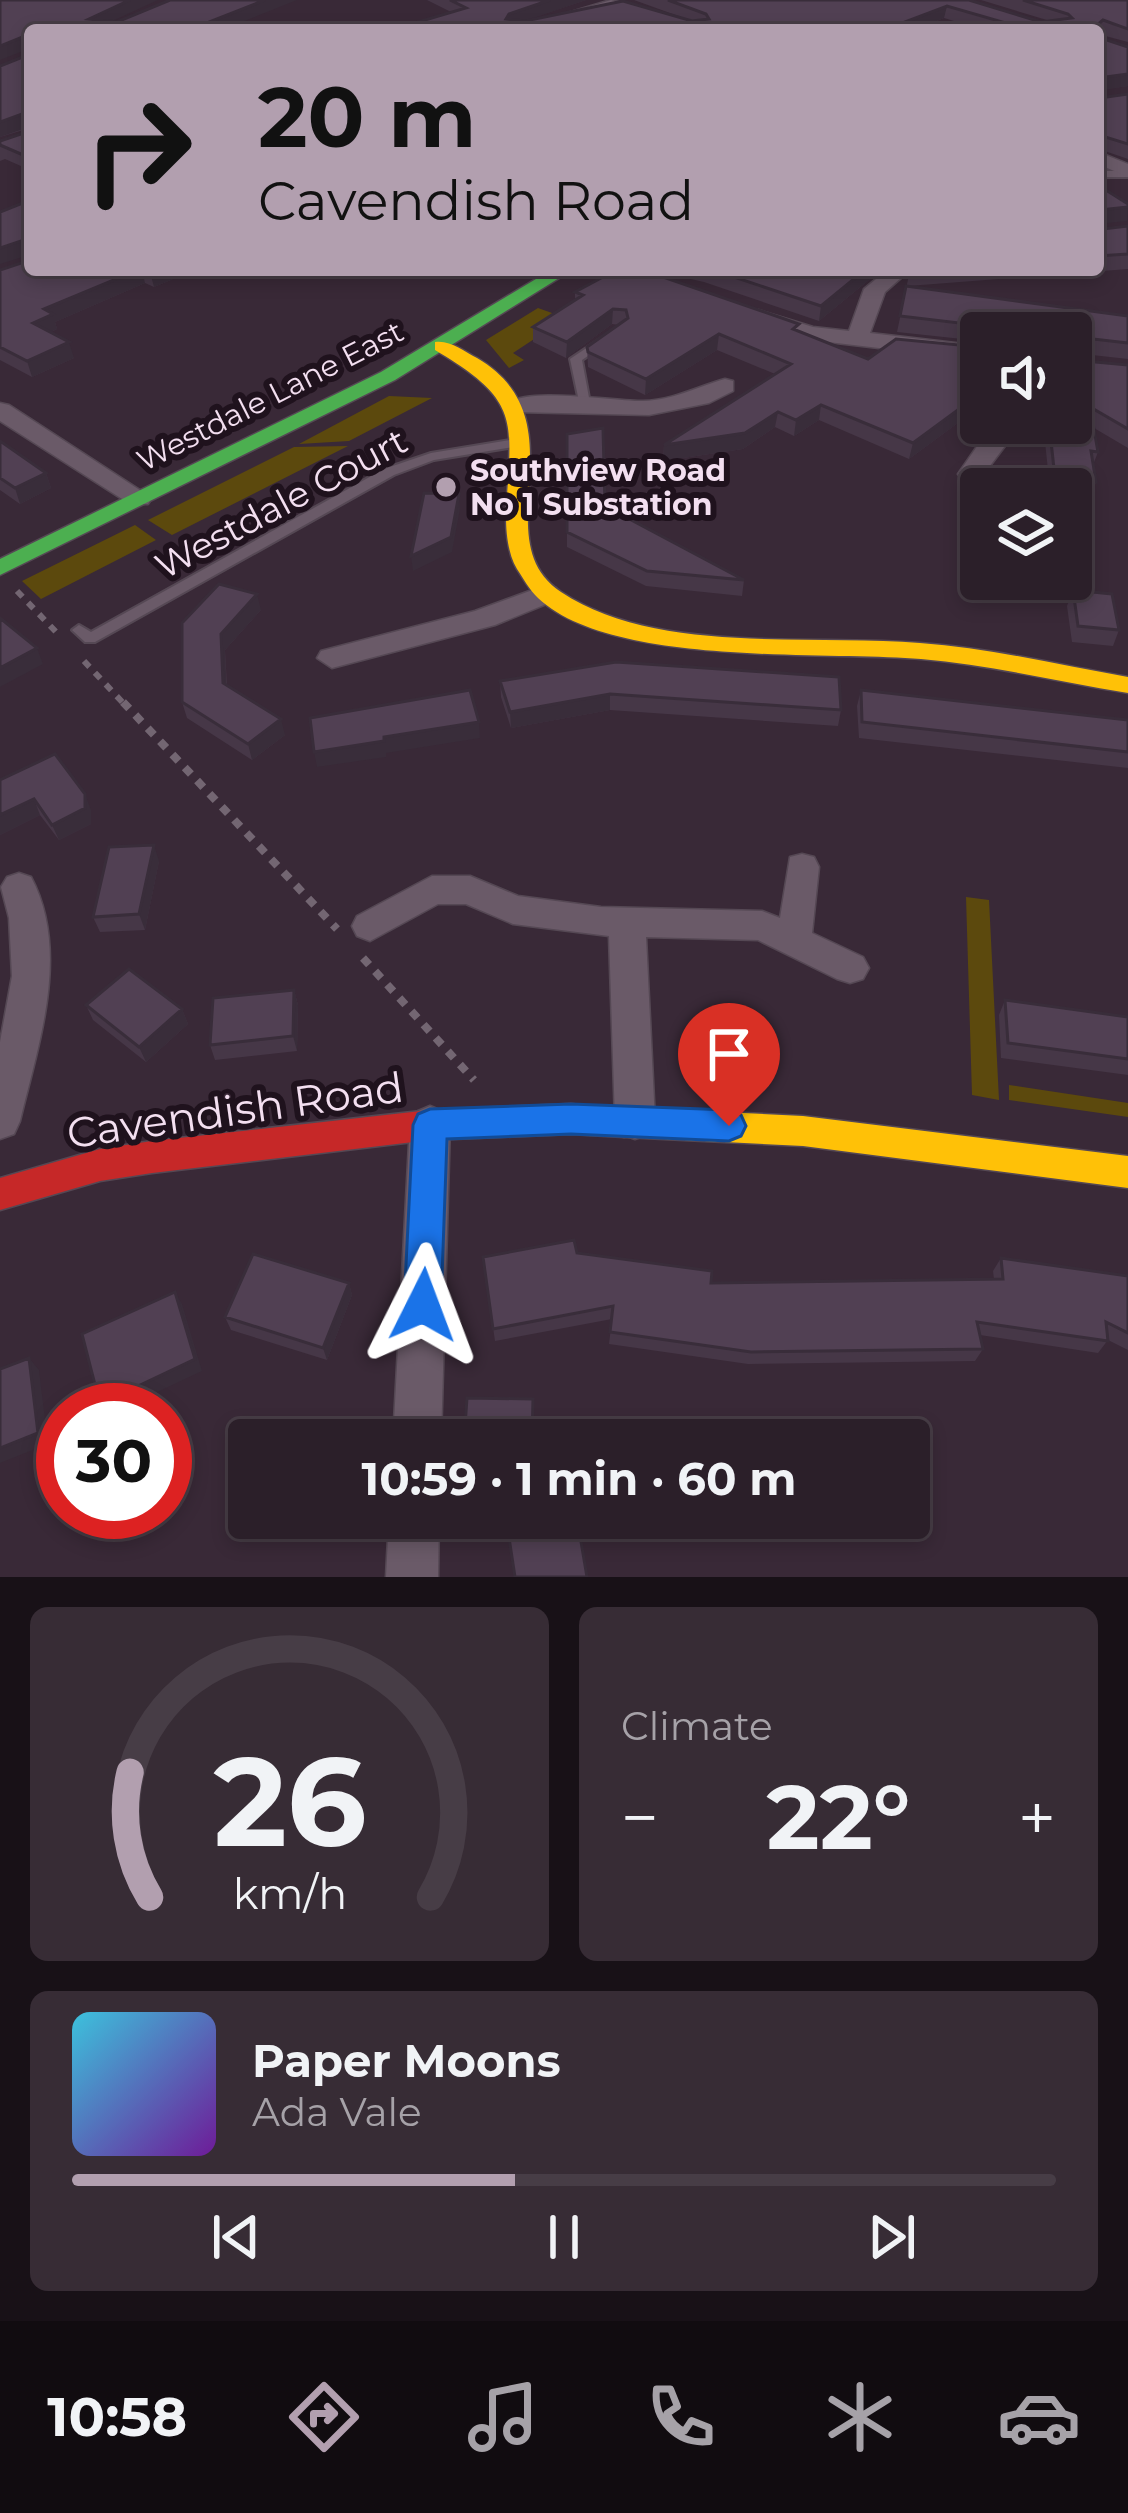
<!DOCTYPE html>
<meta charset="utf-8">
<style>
body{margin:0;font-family:Montserrat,sans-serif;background:#372c35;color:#f1f3f6;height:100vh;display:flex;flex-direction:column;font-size:45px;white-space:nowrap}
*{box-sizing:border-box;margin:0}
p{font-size:39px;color:#a6a2a8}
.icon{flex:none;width:66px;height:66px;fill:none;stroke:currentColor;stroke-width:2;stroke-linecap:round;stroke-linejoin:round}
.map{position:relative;height:1577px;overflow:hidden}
.side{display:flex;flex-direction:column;gap:30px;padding:30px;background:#181117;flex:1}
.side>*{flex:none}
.hud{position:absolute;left:24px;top:24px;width:1080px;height:252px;border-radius:12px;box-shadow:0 6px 18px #0003,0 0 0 3px #473d46;background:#b29faf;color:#111;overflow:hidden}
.buttons{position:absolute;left:960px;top:312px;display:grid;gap:24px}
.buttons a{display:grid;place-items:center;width:132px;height:132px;border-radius:12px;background:#2b1f29;box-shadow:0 6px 18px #0003,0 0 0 3px #473d46;font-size:60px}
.speed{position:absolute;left:36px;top:1383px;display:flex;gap:24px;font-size:60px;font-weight:700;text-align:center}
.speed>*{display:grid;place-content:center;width:156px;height:156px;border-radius:50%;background:#2b1f29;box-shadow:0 6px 18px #0003,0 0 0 3px #473d46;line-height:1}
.speed .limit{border:18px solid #d22;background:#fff;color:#111}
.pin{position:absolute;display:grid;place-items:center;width:102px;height:102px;color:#fff;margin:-123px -51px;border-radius:50% 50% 50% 0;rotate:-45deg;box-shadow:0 0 12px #0007}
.pin .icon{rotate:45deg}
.me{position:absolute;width:132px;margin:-66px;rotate:3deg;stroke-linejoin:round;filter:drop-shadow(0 0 9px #0008)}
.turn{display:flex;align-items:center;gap:42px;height:252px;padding:0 36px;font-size:54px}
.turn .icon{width:156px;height:156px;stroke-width:2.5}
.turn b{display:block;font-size:84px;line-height:102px}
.big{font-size:90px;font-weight:700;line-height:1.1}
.side .card{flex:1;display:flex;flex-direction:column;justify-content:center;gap:18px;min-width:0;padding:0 42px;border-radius:18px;background:#372c35}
.side .dial{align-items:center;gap:0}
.dial svg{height:312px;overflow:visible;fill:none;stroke:#473d46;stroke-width:7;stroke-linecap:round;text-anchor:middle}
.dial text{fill:#f1f3f6;stroke:none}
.song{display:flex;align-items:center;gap:36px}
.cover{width:144px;height:144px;border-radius:18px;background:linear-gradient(135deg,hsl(190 70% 55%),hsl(280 70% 35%))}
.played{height:12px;border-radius:6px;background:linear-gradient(90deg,#b29faf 45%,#473d46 45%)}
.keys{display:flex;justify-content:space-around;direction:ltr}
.heat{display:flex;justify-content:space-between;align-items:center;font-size:66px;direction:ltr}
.side .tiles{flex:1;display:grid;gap:30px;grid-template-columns:1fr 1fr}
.card:last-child{grid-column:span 2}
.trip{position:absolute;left:228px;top:1419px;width:702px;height:120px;border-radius:12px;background:#2b1f29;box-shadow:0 6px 18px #0003,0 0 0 3px #473d46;font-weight:700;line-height:120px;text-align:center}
.dock{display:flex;height:192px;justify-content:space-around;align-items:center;background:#110c10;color:#a6a2a8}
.dock .icon{width:84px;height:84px}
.dock .current{color:#b29faf}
.dock b{font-size:54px;color:#f1f3f6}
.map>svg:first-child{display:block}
.green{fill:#5c490d}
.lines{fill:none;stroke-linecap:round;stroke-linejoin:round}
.lane-casing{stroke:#554854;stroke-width:4}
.street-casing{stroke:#554854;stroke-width:3}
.fast-casing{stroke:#554854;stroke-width:3}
.slow-casing{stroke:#554854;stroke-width:3}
.jam-casing{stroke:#554854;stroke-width:3}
.path-far1{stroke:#736672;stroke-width:6;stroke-dasharray:8 8;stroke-linecap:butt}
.path{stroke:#736672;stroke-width:8;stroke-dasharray:9 9;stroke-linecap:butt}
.lane{fill:#6a5a68;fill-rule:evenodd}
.street{fill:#6a5a68;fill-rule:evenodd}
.fast{fill:#4caf50;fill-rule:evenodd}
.slow{fill:#ffc107;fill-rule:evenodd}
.jam{fill:#c62828;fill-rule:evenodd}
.wall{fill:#463747}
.shaded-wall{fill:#392d3a}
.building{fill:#514053;stroke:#392d3a;stroke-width:3}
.route{fill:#1a73e8;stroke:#114b97;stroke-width:3}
.poi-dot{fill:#b29faf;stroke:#1f121d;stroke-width:4.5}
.labels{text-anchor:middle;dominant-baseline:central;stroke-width:12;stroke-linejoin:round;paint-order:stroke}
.far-street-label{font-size:30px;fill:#f3dff0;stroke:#1f121d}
.far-poi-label{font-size:30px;font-weight:bold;fill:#f3dff0;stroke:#1f121d;text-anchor:start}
.street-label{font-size:36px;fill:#f3dff0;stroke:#1f121d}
.near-street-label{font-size:42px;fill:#f3dff0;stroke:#1f121d}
</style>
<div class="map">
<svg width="1128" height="1577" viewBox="0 0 1128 1577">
<rect width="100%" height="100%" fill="#392937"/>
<path class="green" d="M538,308L566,318L513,353L524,360L509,368L486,340Z
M389,396L432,398L349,441L299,444Z
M348,446L172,535L148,520L294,447Z
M135,525L156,540L41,599L22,581Z
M966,897L989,900L999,1100L972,1095Z
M1009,1085L1128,1103V1117L1009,1100Z"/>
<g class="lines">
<g class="lane-casing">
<path id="lane" d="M1098,171H1128V177H1098Z
M600,339L610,341L582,360L590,403L580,406L570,359Z
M522,438L526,439V445L434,460L394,475L95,642H85L72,630L79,625L91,632L384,469L431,453Z"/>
</g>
<g class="street-casing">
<path id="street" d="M611,0L623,3L536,30H511Z
M1098,152L1128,164V177L1098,164Z
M887,270H910L885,292L870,333L981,346V360L811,340L747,317L758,310L813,327L849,331L864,289Z
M725,379L733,381V391L709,403L649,415L516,412L504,405C526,386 611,401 643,401C674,400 696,387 725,379Z
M0,403L9,405L152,498L148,504H130L0,421Z
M993,423H1017V430L980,479H962L958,474Z
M546,585L556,588L560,594L556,600L495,625L332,668L317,658L321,651L475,611Z
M802,854L814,857L819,867L812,933L863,957L869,968L863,979L850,983L837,979L758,940L646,937L655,1121L649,1134L635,1139L621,1134L615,1121L609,936L513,924L466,904H438L370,941L357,936L352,926L357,916L432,876H470L518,896L601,907L762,911L780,918L790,857Z
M19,873L31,877C71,952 38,1045 20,1121L14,1134L0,1139V1042L12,976L9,918L1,887L7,877Z
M430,1106L444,1112L450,1125L441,1440H393L410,1125L416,1112Z
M389,1518H439L438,1577H386Z"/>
</g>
<g class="fast-casing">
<path id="fast" d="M551,270H572L395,380L0,575V559L381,372Z"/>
</g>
<g class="slow-casing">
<path id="slow" d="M435,342C451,340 463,351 477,358C584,421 482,540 561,592C655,655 810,634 920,643C990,648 1059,665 1128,677V693C1059,682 991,665 921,659C824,651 611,667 538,598C530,591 523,578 517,569C508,554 506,533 506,516C510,422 525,403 435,350Z
M624,1107L803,1116L1128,1156V1188L803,1146L624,1137L612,1133L607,1122L612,1111Z"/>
</g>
<g class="jam-casing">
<path id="jam" d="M571,1104L636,1111L641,1122L636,1133L624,1137L571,1134L430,1140L152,1173L100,1181L0,1210V1178L100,1149L152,1141L430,1110Z"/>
</g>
<path class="path-far1" d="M17,591L57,633
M84,661L125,705"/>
<path class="path" d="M123,702L337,929
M363,958L474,1080"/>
<use href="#lane" class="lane"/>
<use href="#street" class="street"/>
<use href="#fast" class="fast"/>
<use href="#slow" class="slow"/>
<use href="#jam" class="jam"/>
</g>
<path class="wall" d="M427,0H586L523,21H692L634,0H969L1041,22L1050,21L981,0H1128V42L1098,34V30H984L944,18L914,30H391L451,12Z
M1098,37L1128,47V86L1099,90V98L1128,94V159L1099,149Z
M30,54V170L5,159L0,161V141L30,131V128L0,137V66Z
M1098,225L1103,229L1128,226V269L908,286L1128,316V359L1074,353L1075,360L1128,365V448L1094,428L1098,452L1093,465L1096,482L1090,498L1071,496V489H1050L1043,423H1071V333H981V341L897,332L910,270H1098Z
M0,270H195L154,287L145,283L55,322L57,329L51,332L74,358L32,377L0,360Z
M651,270H881L819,321L704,282Z
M575,292L798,330L868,359L981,347V406L909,459L819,420L794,436L775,427L743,449L663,461L664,445L775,374L717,350L645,395L588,367L587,347L619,325L612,324L566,358L533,342V327L575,300Z
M567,434L605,506L744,580L742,596L646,586L567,547Z
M0,441L46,473L51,488L20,504L0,490Z
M1073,590L1119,630L1113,646L1072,642L1067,606Z
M261,610L225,650L227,686L285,735L252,760L187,718L182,702V623Z
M500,681L841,710L838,726L610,710L511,728L501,697Z
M861,690L1128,720V768L859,738L857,706Z
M0,780L91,810V824L59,840L40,815L0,835Z
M159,861L145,930L100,932L93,917Z
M294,990L298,1005L297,1051L215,1060L210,1045Z
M1005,1000L1128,1017V1075L1001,1058L999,1015Z
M86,1005L182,1009L188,1024L146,1062L93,1020Z
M577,1253L711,1283L994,1279L993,1271L1001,1258L1128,1276V1350L1108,1340L1098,1353L980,1335L983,1349L975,1361L748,1364L609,1344L612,1319L495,1341L483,1257Z
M349,1283L352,1295L327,1360L231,1330L225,1317Z"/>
<path class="shaded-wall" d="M130,0H158L93,30L89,19Z
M265,0H297L222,30H195L194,28Z
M550,0H586L510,26L506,19L509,14Z
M947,6L944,18L914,30H884Z
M25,36L28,49L0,60V46Z
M1128,74V86L1098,91V79Z
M25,113L29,127L0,137V122Z
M1128,207L1127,221L1098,224L1099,210Z
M24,240L29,255L0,264V248Z
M138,270H142L145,283L55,322L57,329L38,338L33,323L44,309Z
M156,270H195L154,287L150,272Z
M865,270H881L819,321L821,306Z
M613,309L612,324L566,358L567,342Z
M719,334L717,350L645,395L646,379Z
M69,342L74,358L32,377L27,361Z
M981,393V406L909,459L913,443Z
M821,405L819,420L794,436L796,420Z
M778,412L775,427L743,449L663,461L664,445Z
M46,473L51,488L20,504L15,488Z
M459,494L460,509L452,552L413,571L411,556Z
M257,594L261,610L225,650L227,699L223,683L221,634Z
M37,648L43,664L0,687V668Z
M610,694V710L511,728L510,712Z
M281,719L285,735L252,760L248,744Z
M479,722L480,738L386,753V757L317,767L314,752L384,737Z
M85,794L91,810V824L59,840L52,825Z
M34,799L40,815L0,835V815Z
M154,845L159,861L145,930L139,914Z
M294,990L298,1005L297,1051L293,1036Z
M182,1009L188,1024L146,1062L139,1047Z
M349,1283L352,1295L327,1360L323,1348Z
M175,1292L182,1304L202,1371L119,1410H104L100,1404Z
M29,1358L39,1370L48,1444L0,1463V1448Z"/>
<path class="building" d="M0,0H130L89,19L117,22L170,0H265L194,28L202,30H30V40L25,36L0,46Z
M450,0H550L509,14L506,19L525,21L623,1L692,21L709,19L706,14L668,0H969L1041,22L1072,18L1068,14L1023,0H1128V29L1103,20L1097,25V30H1030L947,6L884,30H391L466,8Z
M1098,37L1128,47V74L1098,78L1099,98L1128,94V144L1099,135L1098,162Z
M30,54V117L25,113L0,122V66Z
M30,127V158L0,145V141L30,131Z
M1098,185L1128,204V207L1099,210L1098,222Z
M30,200V247L24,240L0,248V212Z
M1098,225L1103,229L1128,226V254L1098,256Z
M30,260V270H138L44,309L53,314L33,323L69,342L27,361L0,347V270Z
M616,270H643L799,324L793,329L868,359L896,339L981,347V393L913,443L821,405L796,420L778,412L745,433L664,445L791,364L719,334L646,379L588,352L587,347L628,318L626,310L613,309L567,342L533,327L583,295L575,292Z
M713,270H865L821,306Z
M906,286L1128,316V343L1076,337L1071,342L1075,360L1128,365V429L1090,407L1098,452L1091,451L1096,482L1055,478L1049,423H1071V333H986L985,326L900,316Z
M603,428L605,506L744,580L647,571L567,532V434Z
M0,441L46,473L15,488L0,478Z
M424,493L459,494L451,537L411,556Z
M219,584L257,594L221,634L223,683L281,719L248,744L182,702V623Z
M1073,590L1112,594L1119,630L1078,626Z
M0,618L37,648L0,668Z
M616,662L839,677L841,710L610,694L510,712L500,681Z
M470,690L479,722L384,737V741L314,752L310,718Z
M861,690L1128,720V752L862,722Z
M55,754L85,794V808L52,825L34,799L0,815V780Z
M154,845L139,914L93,917L109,847Z
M129,969L182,1009L139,1047L86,1005Z
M294,990L293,1036L210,1045L213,998Z
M1005,1000L1128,1017V1059L1008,1043Z
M574,1240L577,1253L712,1271L711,1283L1003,1279L1001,1258L1128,1276V1333L1106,1322L1108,1341L977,1322L983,1349L751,1352L610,1332L613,1306L493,1329L483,1257Z
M253,1254L349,1283L323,1348L225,1317Z
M175,1292L195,1359L100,1404L82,1334Z
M29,1358L38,1433L0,1448V1369Z
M467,1398L533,1399L532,1440H464Z
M506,1518H530V1520L540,1518H577L587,1577H515Z"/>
<path class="route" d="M571,1104L729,1110L741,1115L746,1126L741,1136L729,1141L571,1134L447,1139L441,1305L436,1318L423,1324L409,1318L404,1305L413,1125L418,1114L430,1109Z"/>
<circle class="poi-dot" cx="446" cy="487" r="12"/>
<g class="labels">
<g class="far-street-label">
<text transform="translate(270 396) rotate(-27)">Westdale Lane East</text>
</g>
<g class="far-poi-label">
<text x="470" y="470">Southview Road<tspan x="470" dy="34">No 1 Substation</tspan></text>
</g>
<g class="street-label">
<text transform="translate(281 503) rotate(-28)">Westdale Court</text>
</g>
<g class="near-street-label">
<text transform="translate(235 1110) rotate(-8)">Cavendish Road</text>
</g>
</g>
</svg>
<div class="buttons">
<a><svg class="icon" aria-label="sound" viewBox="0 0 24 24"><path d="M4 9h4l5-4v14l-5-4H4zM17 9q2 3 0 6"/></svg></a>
<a><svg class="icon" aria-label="layers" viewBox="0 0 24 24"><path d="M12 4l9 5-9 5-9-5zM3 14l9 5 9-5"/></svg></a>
</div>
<div class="speed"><div class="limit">30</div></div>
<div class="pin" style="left:729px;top:1126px;background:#d93025"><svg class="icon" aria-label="arrive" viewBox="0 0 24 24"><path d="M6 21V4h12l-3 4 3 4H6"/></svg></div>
<svg class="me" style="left:423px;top:1305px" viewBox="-20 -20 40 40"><path d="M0-17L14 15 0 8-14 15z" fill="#1a73e8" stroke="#fff" stroke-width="4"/></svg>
<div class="trip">10:59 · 1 min · 60 m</div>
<div class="hud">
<div class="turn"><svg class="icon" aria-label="right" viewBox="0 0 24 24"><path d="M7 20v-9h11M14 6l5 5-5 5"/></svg><div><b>20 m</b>Cavendish Road</div></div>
</div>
</div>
<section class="side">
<div class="tiles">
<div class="card dial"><svg viewBox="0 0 100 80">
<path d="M14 69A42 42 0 1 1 86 69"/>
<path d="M14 69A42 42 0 0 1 9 37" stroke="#b29faf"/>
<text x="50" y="56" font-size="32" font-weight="700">26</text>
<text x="50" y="72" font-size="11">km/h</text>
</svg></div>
<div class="card"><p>Climate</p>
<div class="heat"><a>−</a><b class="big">22°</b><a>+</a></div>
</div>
<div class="card">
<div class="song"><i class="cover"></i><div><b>Paper Moons</b><p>Ada Vale</p></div></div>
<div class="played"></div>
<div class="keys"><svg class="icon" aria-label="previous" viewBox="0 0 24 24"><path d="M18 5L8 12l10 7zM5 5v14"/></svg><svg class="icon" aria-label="pause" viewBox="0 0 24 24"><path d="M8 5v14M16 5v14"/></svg><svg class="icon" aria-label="next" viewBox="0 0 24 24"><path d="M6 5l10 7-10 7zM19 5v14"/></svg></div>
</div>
</div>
</section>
<nav class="dock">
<b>10:58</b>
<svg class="icon current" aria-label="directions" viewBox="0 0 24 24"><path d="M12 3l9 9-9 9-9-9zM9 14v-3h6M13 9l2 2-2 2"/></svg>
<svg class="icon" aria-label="music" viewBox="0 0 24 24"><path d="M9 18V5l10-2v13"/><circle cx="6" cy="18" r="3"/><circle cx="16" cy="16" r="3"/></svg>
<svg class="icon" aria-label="phone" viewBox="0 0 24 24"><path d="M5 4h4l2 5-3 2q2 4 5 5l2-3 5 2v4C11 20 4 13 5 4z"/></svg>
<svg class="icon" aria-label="climate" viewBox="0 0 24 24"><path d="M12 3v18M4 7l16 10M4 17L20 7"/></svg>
<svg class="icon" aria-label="car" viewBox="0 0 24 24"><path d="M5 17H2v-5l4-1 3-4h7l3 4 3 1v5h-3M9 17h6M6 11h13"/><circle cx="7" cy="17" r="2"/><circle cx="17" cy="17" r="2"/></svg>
</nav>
